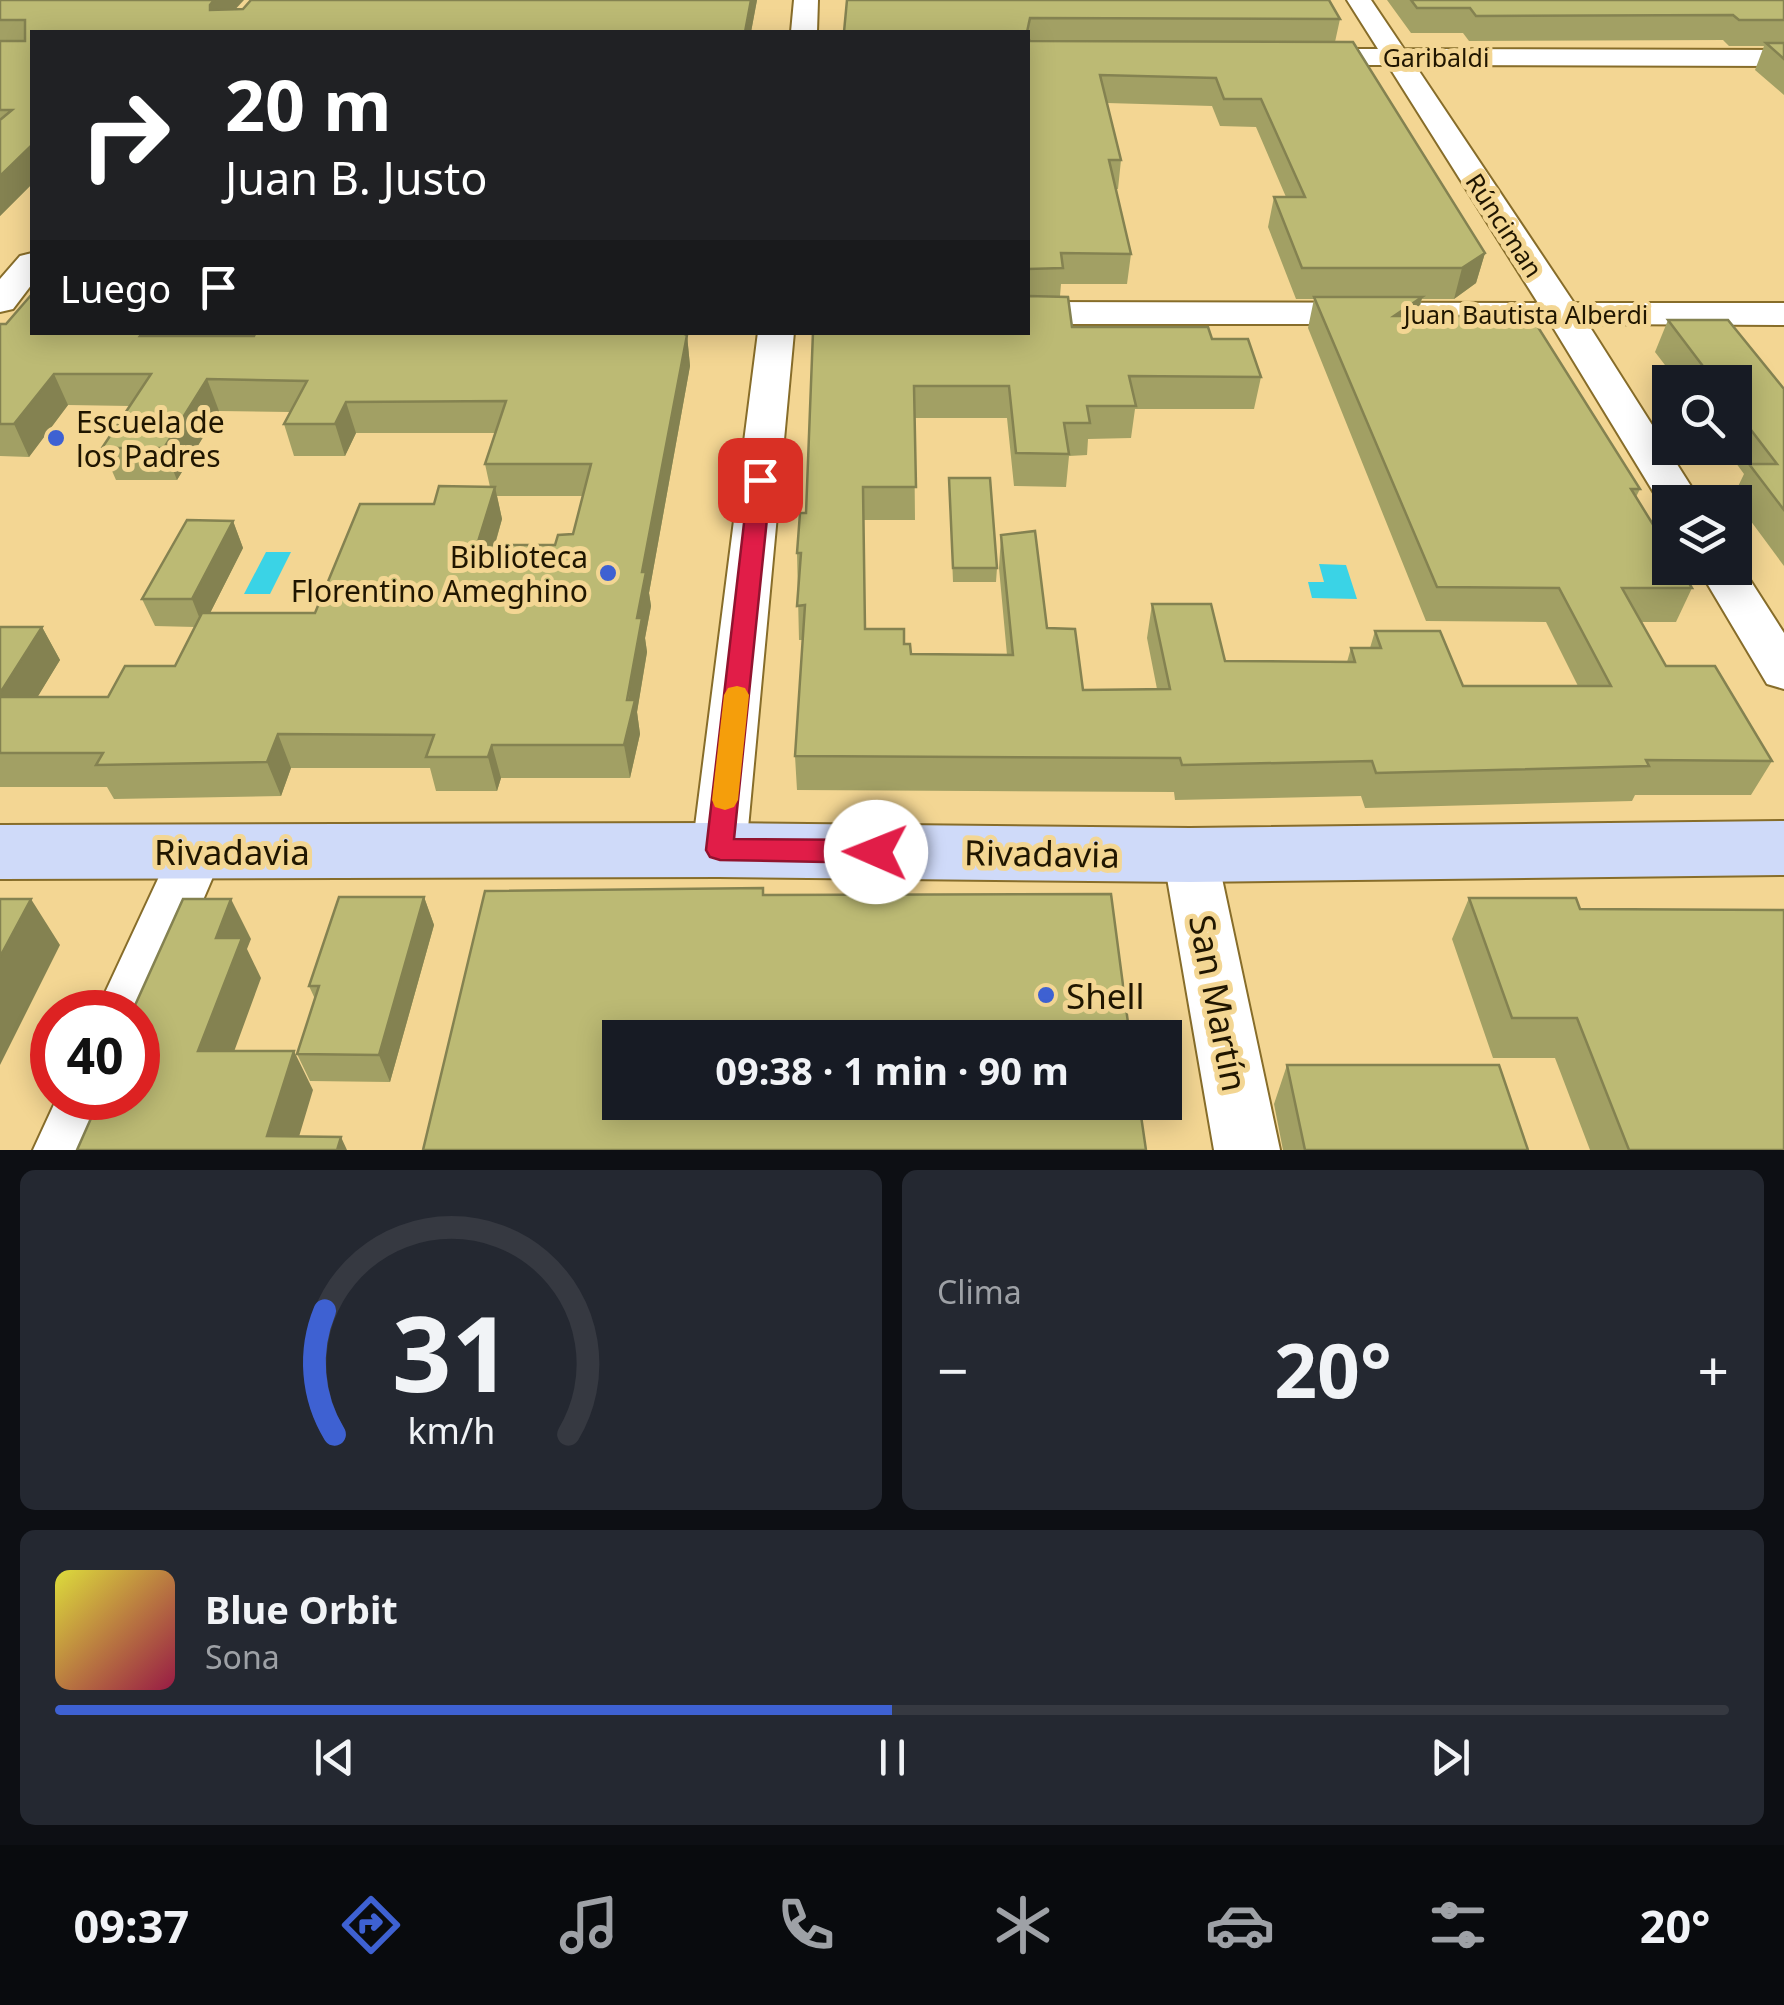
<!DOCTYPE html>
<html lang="es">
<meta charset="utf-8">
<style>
body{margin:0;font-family:"Noto Sans",sans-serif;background:#242831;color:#f1f3f6;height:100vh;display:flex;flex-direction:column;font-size:38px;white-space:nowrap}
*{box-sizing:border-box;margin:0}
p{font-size:32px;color:#9ea1a6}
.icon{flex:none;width:55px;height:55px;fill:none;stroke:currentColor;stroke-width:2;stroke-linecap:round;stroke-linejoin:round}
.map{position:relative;height:1150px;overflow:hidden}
.panel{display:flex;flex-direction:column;gap:20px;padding:20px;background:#0d0f14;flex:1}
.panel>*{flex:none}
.guide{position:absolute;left:30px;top:30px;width:1000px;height:305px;border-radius:0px;box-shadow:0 5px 25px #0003;background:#202124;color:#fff;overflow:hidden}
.buttons{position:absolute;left:1652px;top:365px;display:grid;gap:20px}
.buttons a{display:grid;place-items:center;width:100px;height:100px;border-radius:0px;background:#171b24;box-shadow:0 5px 25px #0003;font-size:50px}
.speed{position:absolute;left:30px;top:990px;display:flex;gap:20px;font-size:50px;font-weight:700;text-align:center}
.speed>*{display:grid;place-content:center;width:130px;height:130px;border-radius:50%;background:#171b24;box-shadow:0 5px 25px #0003;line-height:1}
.speed .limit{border:15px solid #d22;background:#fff;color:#111}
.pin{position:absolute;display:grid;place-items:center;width:85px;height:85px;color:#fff;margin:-42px;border-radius:20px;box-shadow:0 5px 15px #0006}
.me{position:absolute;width:110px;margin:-55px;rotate:271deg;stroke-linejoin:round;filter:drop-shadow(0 0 8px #0008)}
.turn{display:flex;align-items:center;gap:35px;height:210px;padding:0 30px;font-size:45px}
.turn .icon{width:130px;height:130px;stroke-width:2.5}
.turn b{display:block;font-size:70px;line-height:85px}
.then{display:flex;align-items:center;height:95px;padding:0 30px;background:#0003;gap:20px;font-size:38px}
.big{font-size:75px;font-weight:700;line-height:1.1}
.panel .tile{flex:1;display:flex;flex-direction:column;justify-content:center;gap:15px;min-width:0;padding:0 35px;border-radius:15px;background:#242831}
.panel .dial{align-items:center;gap:0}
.dial svg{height:260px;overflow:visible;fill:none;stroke:#363941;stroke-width:7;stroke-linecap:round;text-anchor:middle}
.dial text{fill:#f1f3f6;stroke:none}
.song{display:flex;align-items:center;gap:30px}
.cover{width:120px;height:120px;border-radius:15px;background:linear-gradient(135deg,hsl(60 70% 55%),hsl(340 70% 35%))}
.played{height:10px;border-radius:5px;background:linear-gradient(90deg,#3e61d2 50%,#363941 50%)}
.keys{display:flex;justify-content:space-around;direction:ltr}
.heat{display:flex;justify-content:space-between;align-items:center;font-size:55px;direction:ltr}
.panel .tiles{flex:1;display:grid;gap:20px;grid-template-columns:1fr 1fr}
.tile:last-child{grid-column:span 2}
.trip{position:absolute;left:602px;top:1020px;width:580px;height:100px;border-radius:0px;background:#171b24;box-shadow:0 5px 25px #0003;font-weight:700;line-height:100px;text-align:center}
.tabs{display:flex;height:160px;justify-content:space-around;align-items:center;background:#090b0e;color:#9ea1a6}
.tabs .icon{width:70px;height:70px}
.tabs .on{color:#3e61d2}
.tabs b{font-size:45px;color:#f1f3f6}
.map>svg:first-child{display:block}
.water{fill:#3ad3e6}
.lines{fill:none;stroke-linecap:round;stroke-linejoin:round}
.street-casing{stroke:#876d2a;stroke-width:4}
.secondary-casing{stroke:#876d2a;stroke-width:4}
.street{fill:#fff;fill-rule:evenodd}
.secondary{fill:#cfdaf9;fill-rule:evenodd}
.wall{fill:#a2a064;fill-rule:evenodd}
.shaded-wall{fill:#848251}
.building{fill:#bcba74;stroke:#848251;stroke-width:2.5}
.route{fill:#e11d48;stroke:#92132f;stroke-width:2.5}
.slow{fill:#f59e0b}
.poi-dot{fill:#3e61d2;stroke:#f3d693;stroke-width:4}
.labels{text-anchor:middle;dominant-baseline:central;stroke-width:10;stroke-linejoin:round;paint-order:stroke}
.far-street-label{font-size:25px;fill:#201600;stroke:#f3d693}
.poi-label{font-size:30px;fill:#201600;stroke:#f3d693;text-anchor:start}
.near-street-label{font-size:35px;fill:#201600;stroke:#f3d693}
.near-poi-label{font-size:35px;fill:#201600;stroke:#f3d693;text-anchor:start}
</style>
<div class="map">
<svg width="1784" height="1150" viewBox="0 0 1784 1150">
<rect width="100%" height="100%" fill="#f3d693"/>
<path class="water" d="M266,552H291L270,594H244Z
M1319,564L1346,565L1357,599L1312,598L1308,582H1324Z"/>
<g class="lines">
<g class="street-casing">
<path id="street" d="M794,0H818L817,32H791Z
M1347,0H1371L1404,49L1784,50V66L1415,65L1574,303H1784V325L1588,324L1701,502H1670V513L1665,511L1551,324H1028V302L1538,303L1388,65H1301L1288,57L1301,49H1378Z
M32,253V284L13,309L0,312V279L20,256Z
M758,332H794L746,850L738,865L719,872L700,865L692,850Z
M1736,558L1784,633V689L1767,684L1698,568H1735Z
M197,829L216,836L224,851L147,1031L138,1034V1012H96L178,836Z
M1190,833L1209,840L1217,855L1280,1150H1214L1163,855L1171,840Z
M57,1098H120L99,1150H33Z"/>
</g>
<g class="secondary-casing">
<path id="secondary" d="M1784,821V875L1190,882L719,877L0,879V825L719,823L1190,828Z"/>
</g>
<use href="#street" class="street"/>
<use href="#secondary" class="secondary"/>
</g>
<path class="wall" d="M0,0L235,10L757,0L751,32H32V184L0,216Z
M847,0L1340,19L1335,42L1485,253L1476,283L1454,299H1422L1417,316L1640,489L1636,497L1692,588L1676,622H1641L1666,666L1772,761L1751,795H1635L1632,801L1365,808L1361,796L1175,800L1174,792L797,790L795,756L803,640H799L797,553L806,513L813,332H1028V32ZM1107,103L1212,106L1220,126L1256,127L1286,197H1274L1268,227L1296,299H1314L1308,328L1426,621L1546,622L1578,686H1463L1375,631L1370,648H1351L1347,662L1225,661L1152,604L1147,638L1157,689L1083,690L1047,628L1001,535L999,568L1007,655L911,654L904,644L865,629L863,520H915L914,418H1007L1014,486L1066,487L1069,456L1087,455L1088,439L1131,438L1135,409H1254L1261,377L1212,339L1072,327L1060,296L1061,284H1127L1131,254L1116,189H1118L1121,160Z
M1387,0H1784V95L1755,70L1764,46H1729L1723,40L1469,41L1463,33H1411Z
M1668,320L1784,389V566L1733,497L1744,474L1725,448H1735V382H1678L1655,352Z
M0,324H6L32,332H176L174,336L687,335L690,366L649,593L651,606L645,638L647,652L637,712L640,734L630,778H501L497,791H436L430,768H291L281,796L114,799L107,787H0V627H42L60,660L37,697H108L175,666L195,627L155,626L142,599L233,521L243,548L210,613H315L434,504L490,487L485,464L495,433H356L345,456H294L284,424L290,412L219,411L177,480H116L102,448L130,406L68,405L29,457L0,456ZM497,496H583L573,534L555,545H495L502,519Z
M949,478L997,568L996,582H953Z
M424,897L434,925L390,1082L310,1081L297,1054L315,999L309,986Z
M1469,898L1580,909L1784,1150H1590L1555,1058H1493L1452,939Z
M1287,1065L1528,1150H1283L1274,1104Z"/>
<path class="shaded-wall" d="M214,0H244L217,29L210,10V5Z
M751,0H757L751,32H745Z
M32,145V184L0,216V176Z
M1485,253L1476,283L1454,299L1462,268Z
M1422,297L1414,328L1394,316Z
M143,332H176L152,367L140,336Z
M687,335L690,366L649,593L651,606L645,638L647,652L637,712L640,734L630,778L624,745L642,572Z
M54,374L68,405L29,457L14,424Z
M207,379L219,411L177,480L164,448Z
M346,402L356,433L345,456L335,424Z
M495,487L502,519L485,578L477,545Z
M233,521L243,548L203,627L192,599Z
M42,627L60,660L17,731L0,701V693Z
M278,734L291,768L281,796L267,762Z
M492,745L501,778L497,791L488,757Z
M424,897L434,925L390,1082L379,1055Z
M31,899L60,945L0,1065V957Z
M231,899L251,939L247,949L261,978L220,1090L198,1051L216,938Z
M294,1051L313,1090L295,1150L267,1136Z
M341,1137L347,1150H337Z"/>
<path class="building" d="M0,0H214L210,5V10L243,9L251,0H751L745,32H32V145L0,176V120L12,110H0V41H25V20H0Z
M847,0H1329L1340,19L1030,18L1027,32H844Z
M1411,0H1784V20H1739L1733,15L1476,16L1470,8H1417Z
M1028,39L1030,41L1353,42L1485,253L1462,268H1302L1274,197H1305L1261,99H1224L1216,78L1100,75L1121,160H1109L1131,254L1061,253L1063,268L1028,269Z
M1766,43H1784V59Z
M32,294V332H143L140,336H254L256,332H680L687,335L642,572H646L637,618H642L627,700H635L624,745H492L488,757H426L434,735L278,734L267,762L96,765L103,753H0V697H108L125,666H175L202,613H315L360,504H434L439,486L495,487L477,545H555L558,535L573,534L591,464H485L506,401L346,402L335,424H284L307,381L207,379L164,448H102L151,374H54L14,424H0V324H6Z
M1028,296L1068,297L1072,327H1208L1212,339H1248L1261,377L1129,376L1136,406H1087L1090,423H1064L1069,454L1016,453L1009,386H914L916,487H863L865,629H904V644H910L911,654L1013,655L1001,535L1035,531L1047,628L1075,629L1083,690L1170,689L1152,604H1211L1225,661L1355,662L1351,648H1381L1375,631H1440L1463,686H1611L1559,588L1437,587L1314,297H1422L1394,316H1531L1640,489H1631L1670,552V568H1680L1692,588H1622L1666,666H1715L1772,761L1646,760L1649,766L1376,773L1372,761L1182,765L1180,758L795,756L805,605L797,606L801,553H797L800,513H806L813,332H1028Z
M1668,320H1728L1784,389V510L1749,464H1777L1735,409V382H1715Z
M949,478H990L997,568H953Z
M187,520L233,521L192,599H142Z
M0,627H42L0,693Z
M763,888V895L1111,894L1130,1038H620V1102H1139L1146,1150H423L485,891Z
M339,897H424L379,1055L297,1054L319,986H309Z
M1469,898H1576L1580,909L1784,910V1150H1629L1577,1018H1512Z
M0,899H31L0,957Z
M183,899H231L216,938H242L198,1051H294L267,1136L341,1137L337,1150H77L100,1098H138V1012H132Z
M1287,1065H1499L1528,1150H1305Z"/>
<path class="route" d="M760,474L771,480L734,839L876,840L886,844L890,852L886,859L876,863L720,860L710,857L706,850L749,480Z"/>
<path class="slow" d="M737,686L745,688L749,695L738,800L734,807L725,810L715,807L712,800L724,695L728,688Z"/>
<g class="poi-dot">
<circle cx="56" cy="438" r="10"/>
<circle cx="608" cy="573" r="10"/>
<circle cx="1046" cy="995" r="10"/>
</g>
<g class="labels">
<g class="far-street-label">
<text x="1436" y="57">Garibaldi</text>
<text transform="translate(1505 225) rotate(57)">Rúnciman</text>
<text x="1526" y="314">Juan Bautista Alberdi</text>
</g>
<g class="poi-label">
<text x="76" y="421">Escuela de<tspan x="76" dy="34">los Padres</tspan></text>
<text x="588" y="556" text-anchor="end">Biblioteca<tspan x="588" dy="34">Florentino Ameghino</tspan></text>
</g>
<g class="near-street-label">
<text x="232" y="851">Rivadavia</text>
<text transform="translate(1042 853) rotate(1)">Rivadavia</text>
<text transform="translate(1219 1003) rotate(79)">San Martín</text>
</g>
<g class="near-poi-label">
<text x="1066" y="995">Shell</text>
</g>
</g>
</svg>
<div class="buttons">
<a><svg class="icon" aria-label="search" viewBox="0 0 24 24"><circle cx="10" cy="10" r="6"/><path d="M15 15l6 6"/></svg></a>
<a><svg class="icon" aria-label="layers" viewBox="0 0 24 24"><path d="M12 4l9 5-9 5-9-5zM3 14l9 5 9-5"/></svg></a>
</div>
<div class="speed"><div class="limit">40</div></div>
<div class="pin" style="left:760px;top:480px;background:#d93025"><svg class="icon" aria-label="arrive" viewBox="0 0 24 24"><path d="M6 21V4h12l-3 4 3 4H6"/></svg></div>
<svg class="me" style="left:876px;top:852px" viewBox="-20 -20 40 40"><circle r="19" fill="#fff"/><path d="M0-13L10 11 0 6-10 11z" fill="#e11d48"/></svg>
<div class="trip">09:38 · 1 min · 90 m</div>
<div class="guide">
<div class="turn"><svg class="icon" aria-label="right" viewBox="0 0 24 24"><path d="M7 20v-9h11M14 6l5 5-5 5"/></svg><div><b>20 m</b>Juan B. Justo</div></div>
<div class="then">Luego<svg class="icon" aria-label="arrive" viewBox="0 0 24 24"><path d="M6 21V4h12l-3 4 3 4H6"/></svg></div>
</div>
</div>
<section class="panel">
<div class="tiles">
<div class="tile dial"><svg viewBox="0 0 100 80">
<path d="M14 69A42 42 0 1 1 86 69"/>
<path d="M14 69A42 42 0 0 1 11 31" stroke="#3e61d2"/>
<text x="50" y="56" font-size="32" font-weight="700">31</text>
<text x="50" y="72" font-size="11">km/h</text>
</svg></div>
<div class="tile"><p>Clima</p>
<div class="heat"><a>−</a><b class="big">20°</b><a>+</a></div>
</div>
<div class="tile">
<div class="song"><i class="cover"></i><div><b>Blue Orbit</b><p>Sona</p></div></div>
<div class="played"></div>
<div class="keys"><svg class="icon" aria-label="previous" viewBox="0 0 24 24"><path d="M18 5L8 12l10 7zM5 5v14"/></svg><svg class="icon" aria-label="pause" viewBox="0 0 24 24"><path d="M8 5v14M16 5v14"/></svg><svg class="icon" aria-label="next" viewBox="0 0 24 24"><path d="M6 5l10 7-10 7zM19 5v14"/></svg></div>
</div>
</div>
</section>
<nav class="tabs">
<b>09:37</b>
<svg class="icon on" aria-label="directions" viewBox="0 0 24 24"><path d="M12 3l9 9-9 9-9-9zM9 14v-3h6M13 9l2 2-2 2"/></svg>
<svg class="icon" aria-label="music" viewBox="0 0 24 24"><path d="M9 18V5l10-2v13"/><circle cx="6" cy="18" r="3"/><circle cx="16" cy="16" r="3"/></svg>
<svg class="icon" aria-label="phone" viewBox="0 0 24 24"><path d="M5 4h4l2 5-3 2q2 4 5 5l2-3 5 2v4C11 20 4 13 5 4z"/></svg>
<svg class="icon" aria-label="climate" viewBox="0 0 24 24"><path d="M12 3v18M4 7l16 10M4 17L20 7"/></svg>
<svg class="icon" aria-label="car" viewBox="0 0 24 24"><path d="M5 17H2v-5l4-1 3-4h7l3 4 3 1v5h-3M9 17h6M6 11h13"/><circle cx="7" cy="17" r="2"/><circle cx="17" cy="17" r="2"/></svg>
<svg class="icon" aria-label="filters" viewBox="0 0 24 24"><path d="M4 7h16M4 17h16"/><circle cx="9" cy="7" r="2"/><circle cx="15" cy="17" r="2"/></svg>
<b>20°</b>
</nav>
